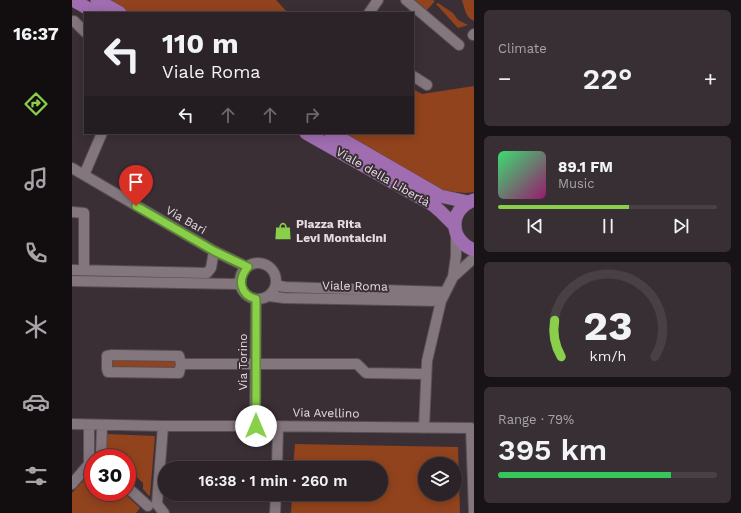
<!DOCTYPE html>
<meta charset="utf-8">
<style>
body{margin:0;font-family:"Work Sans",sans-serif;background:#382f34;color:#f1f3f6;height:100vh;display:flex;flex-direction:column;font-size:15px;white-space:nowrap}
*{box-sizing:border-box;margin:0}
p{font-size:13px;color:#a6a4a8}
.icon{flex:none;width:22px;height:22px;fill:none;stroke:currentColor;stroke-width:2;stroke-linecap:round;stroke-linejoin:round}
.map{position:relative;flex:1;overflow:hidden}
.details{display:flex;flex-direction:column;gap:10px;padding:10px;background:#181316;width:267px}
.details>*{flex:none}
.top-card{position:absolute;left:12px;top:12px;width:330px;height:122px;border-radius:0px;box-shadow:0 2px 10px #0003,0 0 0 1px #484045;background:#2c2328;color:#f1f3f6;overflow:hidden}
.controls{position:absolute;left:346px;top:457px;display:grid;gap:8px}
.controls a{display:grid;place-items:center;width:44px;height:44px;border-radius:50%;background:#2c2328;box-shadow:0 2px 10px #0003,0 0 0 1px #484045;font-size:20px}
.speed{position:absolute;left:12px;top:449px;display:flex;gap:8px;font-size:20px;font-weight:700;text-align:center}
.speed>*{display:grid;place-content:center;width:52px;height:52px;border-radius:50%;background:#2c2328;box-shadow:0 2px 10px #0003,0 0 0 1px #484045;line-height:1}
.speed .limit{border:6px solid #d22;background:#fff;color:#111}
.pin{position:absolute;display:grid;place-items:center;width:34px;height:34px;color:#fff;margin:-41px -17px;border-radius:50% 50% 50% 0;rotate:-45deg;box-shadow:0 0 4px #0007}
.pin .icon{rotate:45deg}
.me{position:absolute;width:44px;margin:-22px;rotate:0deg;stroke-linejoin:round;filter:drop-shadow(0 0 3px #0008)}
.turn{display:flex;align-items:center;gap:14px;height:84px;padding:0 12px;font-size:18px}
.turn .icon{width:52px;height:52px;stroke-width:2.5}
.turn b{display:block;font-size:28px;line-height:34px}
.lanes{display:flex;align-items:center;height:38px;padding:0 12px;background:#0003;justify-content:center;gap:20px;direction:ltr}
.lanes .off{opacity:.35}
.big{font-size:30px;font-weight:600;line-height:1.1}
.details .card{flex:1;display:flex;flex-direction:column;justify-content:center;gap:6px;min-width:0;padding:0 14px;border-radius:6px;background:#382f34}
.details .dial{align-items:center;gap:0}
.dial svg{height:104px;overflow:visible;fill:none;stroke:#484045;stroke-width:7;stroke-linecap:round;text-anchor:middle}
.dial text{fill:#f1f3f6;stroke:none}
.song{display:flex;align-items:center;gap:12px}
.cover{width:48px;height:48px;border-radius:6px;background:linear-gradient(135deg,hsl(140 70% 55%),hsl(320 70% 35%))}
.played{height:4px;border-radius:2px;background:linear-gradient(90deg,#89cf49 60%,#484045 60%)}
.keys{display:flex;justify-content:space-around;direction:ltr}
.heat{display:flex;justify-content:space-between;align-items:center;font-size:22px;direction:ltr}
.charge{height:6px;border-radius:3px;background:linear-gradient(90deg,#34c759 79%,#484045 0)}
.trip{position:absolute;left:86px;top:461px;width:230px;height:40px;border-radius:20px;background:#2c2328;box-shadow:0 2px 10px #0003,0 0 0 1px #484045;font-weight:600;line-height:40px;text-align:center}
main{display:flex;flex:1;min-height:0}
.tab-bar{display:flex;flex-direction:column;width:72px;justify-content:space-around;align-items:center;background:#120e10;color:#a6a4a8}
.tab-bar .icon{width:28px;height:28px}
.tab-bar .active{color:#89cf49}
.tab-bar b{font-size:18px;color:#f1f3f6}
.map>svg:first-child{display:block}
.green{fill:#91431d;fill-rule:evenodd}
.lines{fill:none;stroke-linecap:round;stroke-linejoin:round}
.minor-casing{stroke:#584e54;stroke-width:12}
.major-casing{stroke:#584e54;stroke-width:14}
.minor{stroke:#84767d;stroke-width:10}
.major{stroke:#a06db0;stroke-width:13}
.route-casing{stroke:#59872f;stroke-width:10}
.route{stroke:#89cf49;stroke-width:7}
.labels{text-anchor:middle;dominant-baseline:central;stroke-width:4;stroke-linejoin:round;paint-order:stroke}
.street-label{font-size:12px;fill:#e4dce0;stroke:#3b2f36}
.poi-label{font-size:12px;font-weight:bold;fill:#e4dce0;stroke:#3b2f36;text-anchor:start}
</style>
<main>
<nav class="tab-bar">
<b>16:37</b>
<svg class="icon active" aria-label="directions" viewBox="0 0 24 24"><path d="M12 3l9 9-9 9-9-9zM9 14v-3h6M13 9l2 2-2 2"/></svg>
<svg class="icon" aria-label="music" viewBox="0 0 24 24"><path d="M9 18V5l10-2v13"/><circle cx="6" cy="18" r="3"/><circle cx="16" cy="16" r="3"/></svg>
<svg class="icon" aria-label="phone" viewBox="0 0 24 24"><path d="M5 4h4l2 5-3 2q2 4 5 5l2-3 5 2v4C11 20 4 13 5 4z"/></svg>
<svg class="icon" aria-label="climate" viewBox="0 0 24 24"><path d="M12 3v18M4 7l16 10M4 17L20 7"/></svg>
<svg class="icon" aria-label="car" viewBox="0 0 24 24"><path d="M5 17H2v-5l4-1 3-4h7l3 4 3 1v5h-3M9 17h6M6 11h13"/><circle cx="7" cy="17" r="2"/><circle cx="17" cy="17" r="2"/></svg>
<svg class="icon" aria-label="filters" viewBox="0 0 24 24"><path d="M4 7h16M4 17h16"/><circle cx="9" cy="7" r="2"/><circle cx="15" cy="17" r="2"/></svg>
</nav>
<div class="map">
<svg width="402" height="513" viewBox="0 0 402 513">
<rect width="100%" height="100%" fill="#3b2f36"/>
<path class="green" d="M33,0H204L216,13H56Z
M342,0H361L363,1L354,11Z
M390,0H402V21C393,17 393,9 390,0Z
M366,3L381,13L386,20L396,25L386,28L364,4Z
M402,86V192L394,193L373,191L267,133H341V89L350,94Z
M39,359L104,360V369H39Z
M35,434L83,436L78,495L77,496L71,489V483L55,468V458H36L35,456Z
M223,444L386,447L388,513H219L220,494H309V468H221ZM353,464H383V494H353Z
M21,470V492H51L68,508L64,513H0V493Z"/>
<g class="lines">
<g class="minor-casing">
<path id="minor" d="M334,0L387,45
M297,13L306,0
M2,21L13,32
M401,35L402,34
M341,76L355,85
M0,168L142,251L175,267
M12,175L30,133
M0,212L12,213V270
M168 281a18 18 0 1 1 36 0a18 18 0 1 1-36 0Z
M0,270L135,273L139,268L142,251
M381,277L402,258
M0,281L164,284L169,280
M204,285L213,287L373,292
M197,296L212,298L369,301
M109,364L107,356L40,355L35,356V369L36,372L107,373L109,364H285L294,373L354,374
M0,424L91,426H183L399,428L402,513
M17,425V464
M91,426L85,504L92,513
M183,426L184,299
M352,428L355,361L369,301L381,277L384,256V235
M29,458L30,425
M205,468L206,426
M0,484L17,464H21
M55,487L76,506
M203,513L204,494"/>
</g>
<g class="major-casing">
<path id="major" d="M1,0L24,13
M25,0L48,13
M234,133L361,205L368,211L383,226
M259,133L368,196L396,202
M402,200C376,209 377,241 402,250"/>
</g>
<use href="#minor" class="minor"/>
<use href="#major" class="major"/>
</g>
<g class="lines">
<g class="route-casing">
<path id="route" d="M64,206L142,251L176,267C165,279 168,295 184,299V426"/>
</g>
<use href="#route" class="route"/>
</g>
<defs>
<g id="shop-bare" transform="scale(1.38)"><path d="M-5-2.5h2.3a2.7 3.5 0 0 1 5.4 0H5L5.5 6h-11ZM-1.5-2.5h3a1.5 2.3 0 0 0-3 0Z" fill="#89cf49" stroke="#3b2f36" stroke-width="2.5" paint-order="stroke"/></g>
</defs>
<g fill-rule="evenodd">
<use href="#shop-bare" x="211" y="231"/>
</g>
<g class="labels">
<g class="street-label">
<text transform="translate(311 177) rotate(30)">Viale della Libertà</text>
<text transform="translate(114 220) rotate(30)">Via Bari</text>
<text transform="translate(283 286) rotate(1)">Viale Roma</text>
<text transform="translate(171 362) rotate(-90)">Via Torino</text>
<text transform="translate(254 413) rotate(1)">Via Avellino</text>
</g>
<g class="poi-label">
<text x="224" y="224">Piazza Rita<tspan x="224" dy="14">Levi Montalcini</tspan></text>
</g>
</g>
</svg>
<div class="controls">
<a><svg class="icon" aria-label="layers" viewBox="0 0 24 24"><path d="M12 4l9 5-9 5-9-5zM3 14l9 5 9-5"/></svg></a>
</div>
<div class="speed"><div class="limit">30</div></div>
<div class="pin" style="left:64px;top:206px;background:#d93025"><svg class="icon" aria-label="arrive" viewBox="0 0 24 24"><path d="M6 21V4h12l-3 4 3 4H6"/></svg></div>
<svg class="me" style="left:184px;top:426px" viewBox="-20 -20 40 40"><circle r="19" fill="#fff"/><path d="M0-13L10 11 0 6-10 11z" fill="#89cf49"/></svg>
<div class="trip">16:38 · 1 min · 260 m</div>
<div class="top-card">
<div class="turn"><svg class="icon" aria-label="left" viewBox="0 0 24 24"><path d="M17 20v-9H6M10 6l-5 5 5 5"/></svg><div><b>110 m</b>Viale Roma</div></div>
<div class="lanes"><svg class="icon" aria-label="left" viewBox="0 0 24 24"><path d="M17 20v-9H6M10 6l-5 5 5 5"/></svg><svg class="icon off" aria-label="ahead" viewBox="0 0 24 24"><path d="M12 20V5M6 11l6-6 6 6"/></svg><svg class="icon off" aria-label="ahead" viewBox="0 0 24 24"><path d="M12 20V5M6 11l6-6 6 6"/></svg><svg class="icon off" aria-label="right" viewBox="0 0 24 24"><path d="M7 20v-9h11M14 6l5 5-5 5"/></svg></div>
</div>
</div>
<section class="details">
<div class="card"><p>Climate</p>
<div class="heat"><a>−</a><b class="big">22°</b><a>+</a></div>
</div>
<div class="card">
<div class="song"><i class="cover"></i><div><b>89.1 FM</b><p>Music</p></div></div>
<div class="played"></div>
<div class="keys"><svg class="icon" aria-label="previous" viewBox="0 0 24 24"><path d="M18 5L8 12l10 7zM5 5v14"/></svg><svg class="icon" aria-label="pause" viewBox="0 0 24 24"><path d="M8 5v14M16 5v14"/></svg><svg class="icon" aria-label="next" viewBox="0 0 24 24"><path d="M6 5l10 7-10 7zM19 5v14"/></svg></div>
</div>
<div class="card dial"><svg viewBox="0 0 100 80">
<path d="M14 69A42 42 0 1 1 86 69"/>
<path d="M14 69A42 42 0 0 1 9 41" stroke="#89cf49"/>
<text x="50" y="56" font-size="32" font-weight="700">23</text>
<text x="50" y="72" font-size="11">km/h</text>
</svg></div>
<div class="card"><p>Range · 79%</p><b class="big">395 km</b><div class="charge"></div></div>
</section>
</main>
